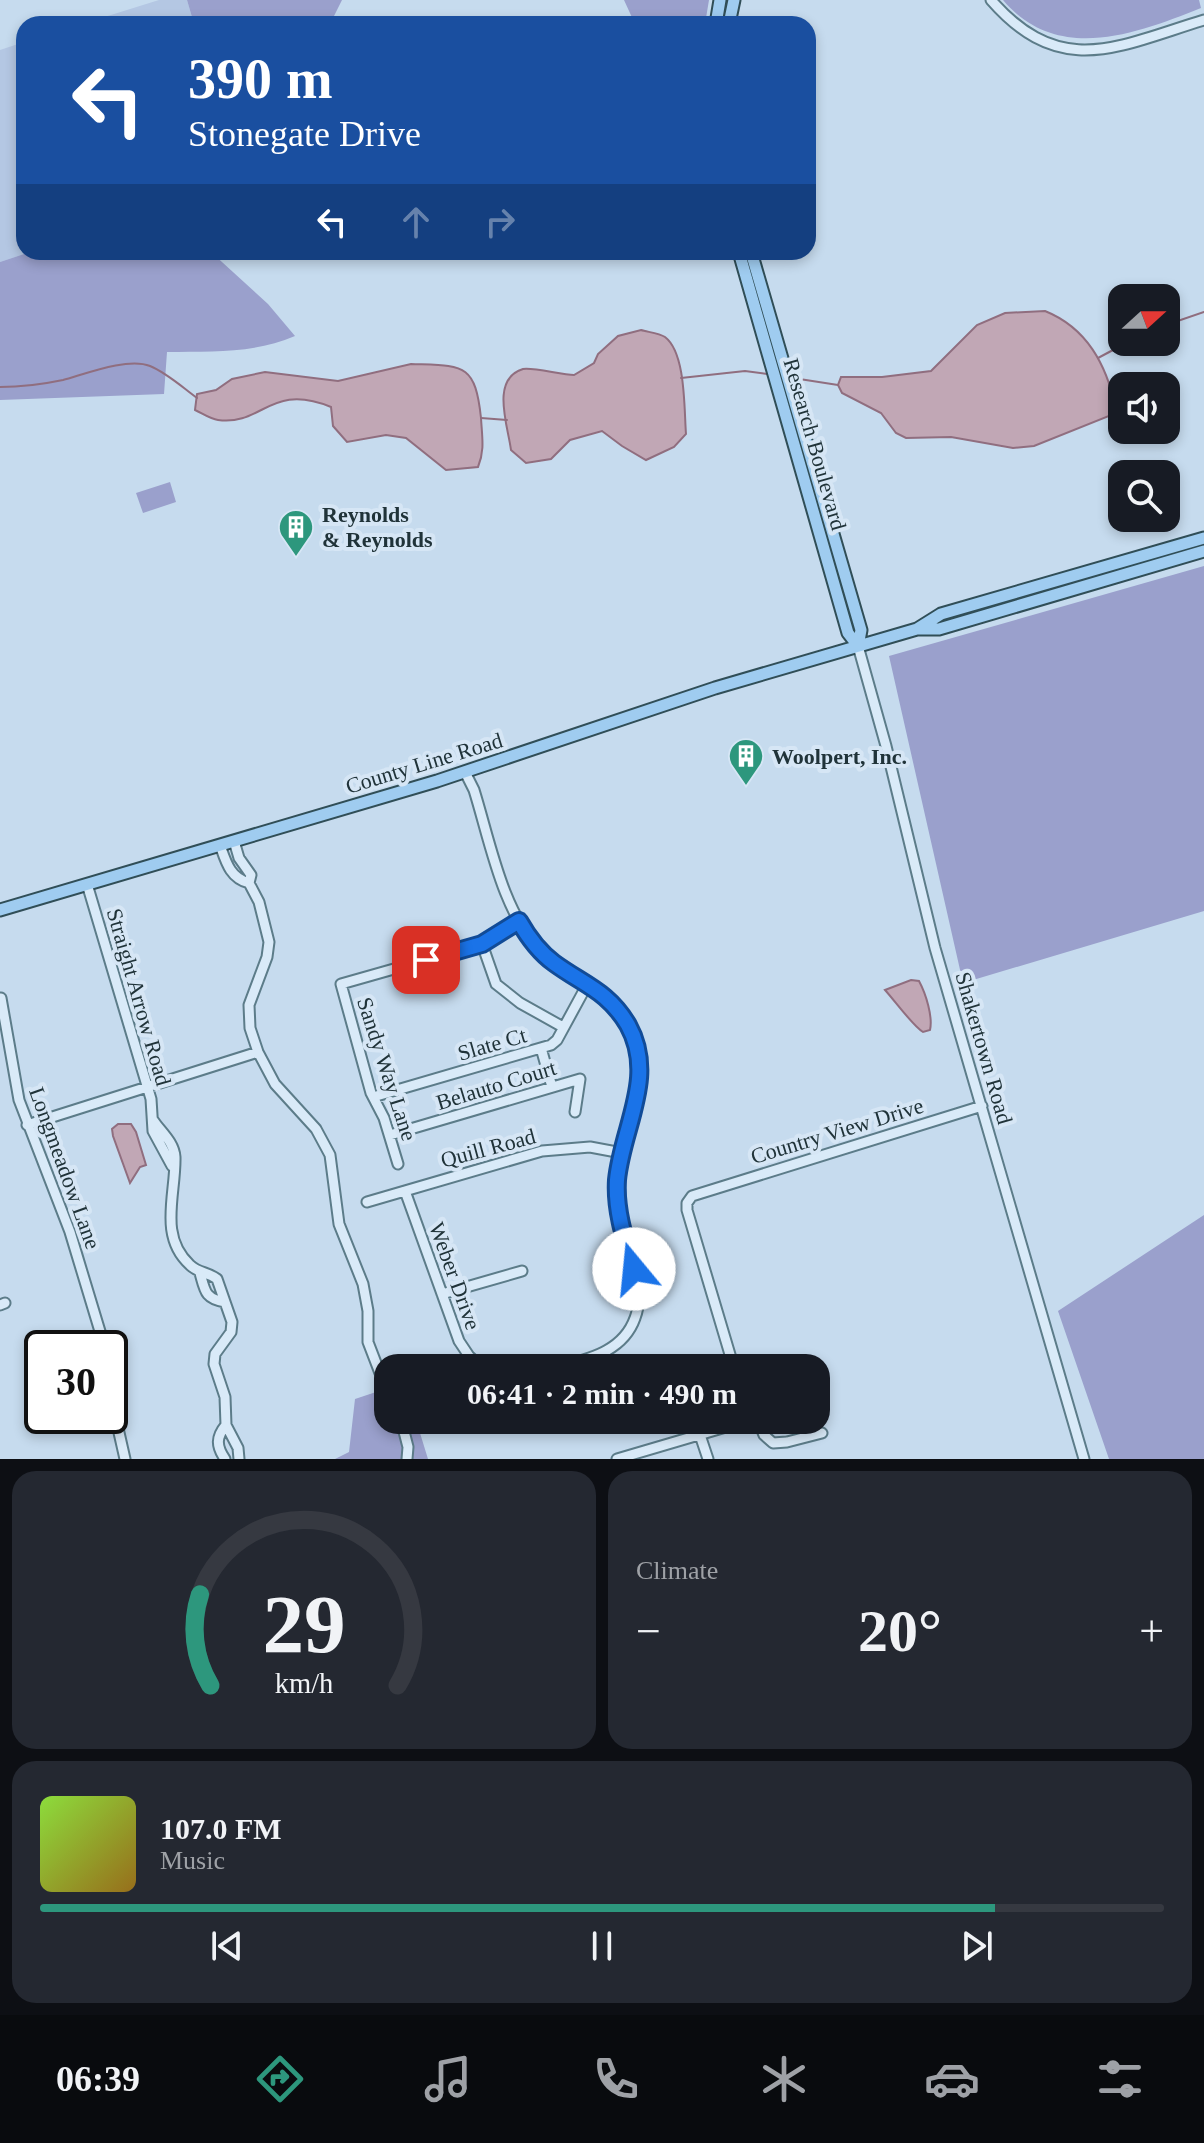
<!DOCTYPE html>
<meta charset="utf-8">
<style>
body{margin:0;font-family:Georgia,serif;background:#242831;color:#f1f3f6;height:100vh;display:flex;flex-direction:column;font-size:30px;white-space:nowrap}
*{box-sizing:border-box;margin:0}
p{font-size:26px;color:#9ea1a6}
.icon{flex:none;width:44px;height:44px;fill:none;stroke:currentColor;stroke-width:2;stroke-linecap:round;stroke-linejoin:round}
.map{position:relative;height:1459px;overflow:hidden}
.details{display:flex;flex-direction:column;gap:12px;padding:12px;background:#0d0f14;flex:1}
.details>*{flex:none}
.guide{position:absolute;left:16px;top:16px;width:800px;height:244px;border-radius:24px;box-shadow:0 4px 12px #0003;background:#1a4fa0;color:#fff;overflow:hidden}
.needle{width:52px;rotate:69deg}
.fabs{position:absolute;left:1108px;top:284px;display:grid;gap:16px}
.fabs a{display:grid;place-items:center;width:72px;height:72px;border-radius:16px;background:#171b24;box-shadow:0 4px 12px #0003;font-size:40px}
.speed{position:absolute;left:24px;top:1330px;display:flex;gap:16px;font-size:40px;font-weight:700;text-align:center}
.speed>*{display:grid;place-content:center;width:104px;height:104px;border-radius:50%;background:#171b24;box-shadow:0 4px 12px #0003;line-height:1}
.speed .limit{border:4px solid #111;border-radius:12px;background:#fff;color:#111}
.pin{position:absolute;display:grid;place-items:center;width:68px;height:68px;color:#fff;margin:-34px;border-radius:16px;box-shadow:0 4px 12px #0006}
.me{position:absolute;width:88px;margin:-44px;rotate:343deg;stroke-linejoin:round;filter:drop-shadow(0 0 6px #0008)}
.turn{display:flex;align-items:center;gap:28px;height:168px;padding:0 40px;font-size:36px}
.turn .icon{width:104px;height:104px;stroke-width:2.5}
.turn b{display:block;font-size:56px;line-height:68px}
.lanes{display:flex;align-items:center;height:76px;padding:0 40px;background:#0003;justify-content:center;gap:40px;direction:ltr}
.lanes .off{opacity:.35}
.big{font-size:60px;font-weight:600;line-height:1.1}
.details .tile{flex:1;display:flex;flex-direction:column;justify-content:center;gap:12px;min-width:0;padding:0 28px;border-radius:24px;background:#242831}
.details .dial{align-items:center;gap:0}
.dial svg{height:208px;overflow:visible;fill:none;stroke:#363941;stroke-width:7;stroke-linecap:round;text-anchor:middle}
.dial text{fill:#f1f3f6;stroke:none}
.song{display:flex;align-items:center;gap:24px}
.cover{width:96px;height:96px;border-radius:12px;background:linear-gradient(135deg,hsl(90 70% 55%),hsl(40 70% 35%))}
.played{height:8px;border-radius:4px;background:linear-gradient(90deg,#2d977d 85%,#363941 85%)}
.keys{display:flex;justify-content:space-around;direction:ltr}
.heat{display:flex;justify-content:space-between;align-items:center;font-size:44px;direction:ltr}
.details .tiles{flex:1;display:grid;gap:12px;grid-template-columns:1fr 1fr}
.tile:last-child{grid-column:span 2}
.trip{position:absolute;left:374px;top:1354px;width:456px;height:80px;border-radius:24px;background:#171b24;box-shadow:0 4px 12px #0003;font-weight:600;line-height:80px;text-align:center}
.menu{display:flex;height:128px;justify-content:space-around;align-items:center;background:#090b0e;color:#9ea1a6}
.menu .icon{width:56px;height:56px}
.menu .active{color:#2d977d}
.menu b{font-size:36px;color:#f1f3f6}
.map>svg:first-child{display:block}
.farmland{fill:#b4c7e3}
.green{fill:#9aa0cc}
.water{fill:#c1a7b5;stroke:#906e7f;stroke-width:2}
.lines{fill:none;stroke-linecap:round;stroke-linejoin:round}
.stream{stroke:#906e7f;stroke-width:2}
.minor-casing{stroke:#5c7c89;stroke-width:13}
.major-casing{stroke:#304e57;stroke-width:15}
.minor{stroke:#d9eaf8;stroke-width:9}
.major{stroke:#9fccf0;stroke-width:11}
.route-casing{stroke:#114b97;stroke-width:20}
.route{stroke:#1a73e8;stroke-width:14}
.labels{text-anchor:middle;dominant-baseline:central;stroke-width:8;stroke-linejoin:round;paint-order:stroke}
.street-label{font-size:22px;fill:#203339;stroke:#d6e6f5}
.poi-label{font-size:22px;font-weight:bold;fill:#203339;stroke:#d6e6f5;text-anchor:start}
</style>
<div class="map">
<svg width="1204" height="1459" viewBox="0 0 1204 1459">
<rect width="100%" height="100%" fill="#c6dbee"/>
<path class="farmland" d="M159,0H187L194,24H82Z
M24,42V252H30L0,262V50Z"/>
<path class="green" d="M187,0H342L330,24H194Z
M624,0H709L705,24H635Z
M1003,0H1199L1201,8C1136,34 1057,64 1003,0Z
M30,252H211L268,304L295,336C253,354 211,351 167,352L164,394L0,400V262Z
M170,482L176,502L143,513L136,493Z
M1204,566V911L963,983L889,656Z
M1204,1215V1459H1109L1058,1311Z
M388,1388V1420H416L428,1459H335L349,1452L355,1399Z"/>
<path class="water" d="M1045,311C1087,328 1106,364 1116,408L1109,416L1034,446L1013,448L951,437L906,438L896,433L881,413L842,393L838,385L841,377H882L931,371L977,325L1005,313Z
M641,330C647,332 659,333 665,337C686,353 684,409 686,434L674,447L646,460L622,446L602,431L570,440L551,459L526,463L511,450C508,426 490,379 523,369C533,367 562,375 574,375L594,363L598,354L618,336Z
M411,364C463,366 475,362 481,418C482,437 485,450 478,467L446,470L406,438L386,435L347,442L333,426L331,407C270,382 263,426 218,420C210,419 202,413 195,410L197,394L216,390L232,379L265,372L338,381Z
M911,980L919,981C926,994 933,1017 930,1030L923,1032C913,1026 895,1001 885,990Z
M118,1124H131L136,1132L146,1165L140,1167L130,1183L113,1136L112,1129Z"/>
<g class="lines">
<path class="stream" d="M1166,325L1204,312
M1098,358L1128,342
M681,378L745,371L767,374
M793,378L838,385
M0,387C20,387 44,384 63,380C85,374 128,357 150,366C167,373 182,387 197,398
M481,418L507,420"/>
<g class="minor-casing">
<path id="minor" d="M991,0C1061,80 1118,46 1204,20
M858,646L886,746L935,948L1084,1459
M465,772L474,790C490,841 502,911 540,950C569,980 611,988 630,1029C655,1083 620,1129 617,1182C616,1198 618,1215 622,1230C629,1259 646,1289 635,1318C623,1352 588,1359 557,1368
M234,841L239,858L251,875L249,883L259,902L269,942L267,957L249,1005L250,1028L258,1052L275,1084L316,1129L330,1155L339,1224L363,1284L368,1311V1342L388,1394
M220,845C226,862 230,878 249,883
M87,884L151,1099L153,1131L172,1166
M482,944L496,984L520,1003L563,1027
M1,998L19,1100L70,1232L105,1348
M541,1048L552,1087
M373,1097L551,1045L557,1040L588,983
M153,1120C161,1132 174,1142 175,1157C176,1194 158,1236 190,1265C198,1273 208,1272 217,1279L232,1322L231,1332L215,1354L214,1364L225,1397L226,1425L238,1448L239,1459
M27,1125L258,1052
M390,1135L580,1079L575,1112
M398,1164L384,1118L371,1093L341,984L482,944L519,921
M405,1191L459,1341L469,1356L482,1368
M367,1202L542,1151L590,1147L622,1153
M200,1273C205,1291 205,1299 225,1302
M442,1294L522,1271
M0,1305L5,1303
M734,1368L687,1210V1203L692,1196L982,1106
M110,1373L115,1415L125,1459
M401,1420L408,1447L407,1459
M758,1420L764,1435L773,1443L787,1442L822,1433
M700,1435L708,1459
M225,1459C216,1446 216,1437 226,1425
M617,1459L736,1424L741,1420"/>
</g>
<g class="major-casing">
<path id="major" d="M716,24L720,0
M729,24L734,0
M739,252L848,633L858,646
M751,252L861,630L858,646
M917,629H939L1204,551
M0,910L437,781L715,688L917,629L941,614L1204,538"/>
</g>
<use href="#minor" class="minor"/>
<use href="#major" class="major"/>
</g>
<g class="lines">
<g class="route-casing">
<path id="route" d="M426,960L482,944L519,921C528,937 539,952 554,963C584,985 608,991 628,1025C657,1077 622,1127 617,1180C615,1211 625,1240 634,1269"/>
</g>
<use href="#route" class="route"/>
</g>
<defs>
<g id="building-pin" transform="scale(1.8)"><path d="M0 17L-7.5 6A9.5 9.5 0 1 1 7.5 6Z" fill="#2d977d" stroke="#d6e6f5"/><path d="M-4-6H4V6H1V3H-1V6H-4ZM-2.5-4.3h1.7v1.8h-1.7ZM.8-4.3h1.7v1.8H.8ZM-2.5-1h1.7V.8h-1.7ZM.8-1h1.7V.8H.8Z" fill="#fff"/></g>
</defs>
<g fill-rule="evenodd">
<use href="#building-pin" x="296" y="527"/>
<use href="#building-pin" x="746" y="756"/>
</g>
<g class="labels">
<g class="street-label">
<text transform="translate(815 444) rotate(74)">Research Boulevard</text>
<text transform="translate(424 763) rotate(-17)">County Line Road</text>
<text transform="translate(139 997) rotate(74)">Straight Arrow Road</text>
<text transform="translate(492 1044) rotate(-16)">Slate Ct</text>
<text transform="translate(984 1048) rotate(74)">Shakertown Road</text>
<text transform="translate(387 1069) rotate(72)">Sandy Way Lane</text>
<text transform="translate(496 1085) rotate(-17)">Belauto Court</text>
<text transform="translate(837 1131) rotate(-17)">Country View Drive</text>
<text transform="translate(488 1148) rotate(-15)">Quill Road</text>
<text transform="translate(65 1168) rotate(70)">Longmeadow Lane</text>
<text transform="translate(455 1276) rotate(70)">Weber Drive</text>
</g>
<g class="poi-label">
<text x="322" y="514">Reynolds<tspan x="322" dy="25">&amp; Reynolds</tspan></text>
<text x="772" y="756">Woolpert, Inc.</text>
</g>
</g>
</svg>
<div class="fabs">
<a><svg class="needle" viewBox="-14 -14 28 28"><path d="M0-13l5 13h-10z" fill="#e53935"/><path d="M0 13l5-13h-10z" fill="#9ea1a6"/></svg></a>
<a><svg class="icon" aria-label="sound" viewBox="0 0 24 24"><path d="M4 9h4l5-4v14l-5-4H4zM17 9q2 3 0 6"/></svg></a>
<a><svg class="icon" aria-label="search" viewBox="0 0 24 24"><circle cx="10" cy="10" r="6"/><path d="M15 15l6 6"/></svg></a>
</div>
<div class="speed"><div class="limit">30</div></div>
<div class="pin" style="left:426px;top:960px;background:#d93025"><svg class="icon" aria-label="arrive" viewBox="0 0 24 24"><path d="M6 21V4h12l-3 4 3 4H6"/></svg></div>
<svg class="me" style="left:634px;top:1269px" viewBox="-20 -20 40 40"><circle r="19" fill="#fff"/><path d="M0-13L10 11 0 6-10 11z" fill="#1a73e8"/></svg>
<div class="trip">06:41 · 2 min · 490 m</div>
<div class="guide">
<div class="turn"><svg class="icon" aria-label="left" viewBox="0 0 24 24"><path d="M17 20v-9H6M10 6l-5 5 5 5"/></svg><div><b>390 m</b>Stonegate Drive</div></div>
<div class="lanes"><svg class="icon" aria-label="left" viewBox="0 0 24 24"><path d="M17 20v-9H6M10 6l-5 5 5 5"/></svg><svg class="icon off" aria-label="ahead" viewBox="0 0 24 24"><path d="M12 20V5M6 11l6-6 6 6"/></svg><svg class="icon off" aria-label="right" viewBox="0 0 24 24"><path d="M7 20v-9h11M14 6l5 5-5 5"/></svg></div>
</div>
</div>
<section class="details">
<div class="tiles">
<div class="tile dial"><svg viewBox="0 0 100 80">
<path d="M14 69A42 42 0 1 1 86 69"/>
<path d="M14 69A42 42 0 0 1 10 34" stroke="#2d977d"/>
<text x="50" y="56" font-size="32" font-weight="700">29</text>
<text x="50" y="72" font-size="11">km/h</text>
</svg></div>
<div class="tile"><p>Climate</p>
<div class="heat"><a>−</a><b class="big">20°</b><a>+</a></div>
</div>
<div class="tile">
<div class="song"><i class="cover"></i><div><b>107.0 FM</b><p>Music</p></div></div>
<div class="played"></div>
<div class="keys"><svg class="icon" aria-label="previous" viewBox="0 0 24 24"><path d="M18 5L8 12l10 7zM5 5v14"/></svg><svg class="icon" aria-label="pause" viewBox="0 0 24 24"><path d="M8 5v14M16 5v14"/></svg><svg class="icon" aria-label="next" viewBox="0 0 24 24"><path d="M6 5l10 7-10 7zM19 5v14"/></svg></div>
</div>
</div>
</section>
<nav class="menu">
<b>06:39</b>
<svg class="icon active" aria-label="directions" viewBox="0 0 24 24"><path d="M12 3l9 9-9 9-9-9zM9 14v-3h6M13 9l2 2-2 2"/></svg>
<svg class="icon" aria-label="music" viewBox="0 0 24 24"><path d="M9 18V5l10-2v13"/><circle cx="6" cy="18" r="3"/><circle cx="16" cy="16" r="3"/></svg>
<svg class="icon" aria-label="phone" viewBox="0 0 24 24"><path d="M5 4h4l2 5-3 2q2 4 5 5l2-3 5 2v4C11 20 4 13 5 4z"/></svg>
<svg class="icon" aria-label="climate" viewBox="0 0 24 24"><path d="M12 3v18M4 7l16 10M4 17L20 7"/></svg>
<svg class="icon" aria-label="car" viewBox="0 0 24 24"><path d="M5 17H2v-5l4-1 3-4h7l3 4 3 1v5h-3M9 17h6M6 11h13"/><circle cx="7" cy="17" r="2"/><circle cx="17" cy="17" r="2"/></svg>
<svg class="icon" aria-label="filters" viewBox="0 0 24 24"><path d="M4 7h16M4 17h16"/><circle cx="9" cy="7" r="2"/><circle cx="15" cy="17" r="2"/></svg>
</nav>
